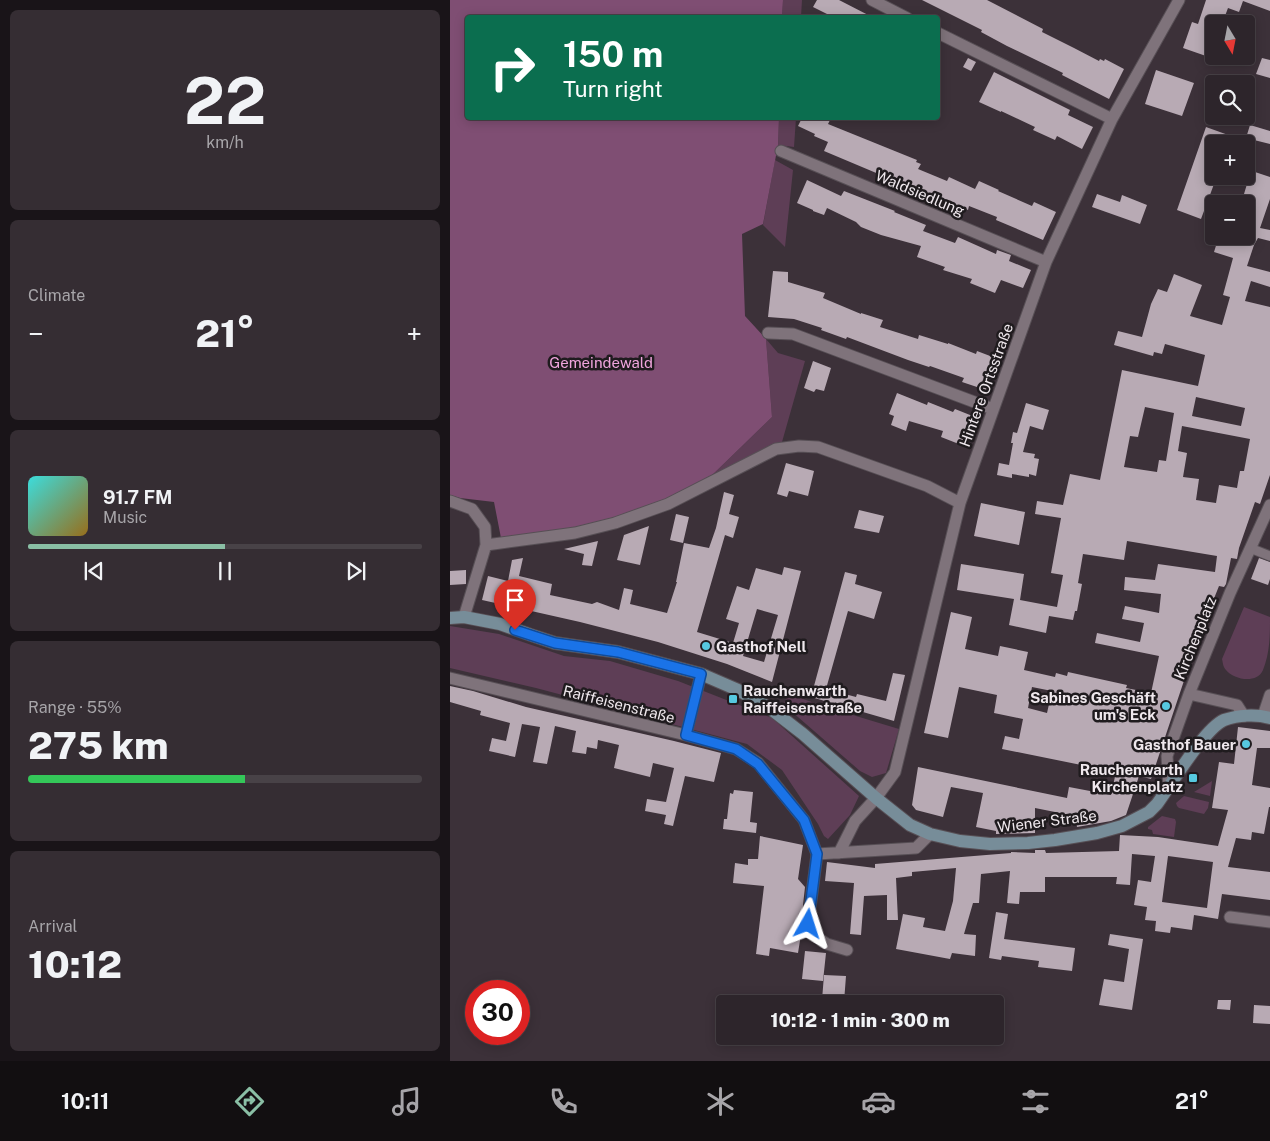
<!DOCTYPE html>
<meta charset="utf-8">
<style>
body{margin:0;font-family:"Public Sans",sans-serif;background:#352d33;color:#f1f3f6;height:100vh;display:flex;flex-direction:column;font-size:19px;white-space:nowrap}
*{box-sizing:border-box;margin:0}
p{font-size:16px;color:#a7a5a9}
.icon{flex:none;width:28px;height:28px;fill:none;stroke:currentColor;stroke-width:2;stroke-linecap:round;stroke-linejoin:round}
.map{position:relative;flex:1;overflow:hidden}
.drawer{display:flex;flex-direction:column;gap:10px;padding:10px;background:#191418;width:450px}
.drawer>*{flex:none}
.top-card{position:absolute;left:15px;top:15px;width:475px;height:105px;border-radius:5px;box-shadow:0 2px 12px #0003,0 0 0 1px #484247;background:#0b6e4f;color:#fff;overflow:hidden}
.needle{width:32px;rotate:170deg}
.buttons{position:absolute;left:755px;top:15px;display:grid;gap:10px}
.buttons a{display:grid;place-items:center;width:50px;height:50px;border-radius:5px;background:#2d252b;box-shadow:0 2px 12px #0003,0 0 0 1px #484247;font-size:25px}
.speed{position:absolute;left:15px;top:980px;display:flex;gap:10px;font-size:25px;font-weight:700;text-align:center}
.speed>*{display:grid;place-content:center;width:65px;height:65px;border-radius:50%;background:#2d252b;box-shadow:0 2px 12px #0003,0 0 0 1px #484247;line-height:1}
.speed .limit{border:8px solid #d22;background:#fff;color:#111}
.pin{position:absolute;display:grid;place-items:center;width:42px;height:42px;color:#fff;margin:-51px -21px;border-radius:50% 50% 50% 0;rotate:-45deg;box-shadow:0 0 5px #0007}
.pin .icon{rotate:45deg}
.me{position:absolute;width:55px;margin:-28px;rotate:6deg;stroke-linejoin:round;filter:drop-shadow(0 0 4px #0008)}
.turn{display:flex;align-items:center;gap:18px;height:105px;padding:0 15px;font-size:22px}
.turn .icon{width:65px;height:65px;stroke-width:2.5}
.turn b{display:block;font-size:35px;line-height:42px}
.big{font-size:38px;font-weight:800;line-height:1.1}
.drawer .tile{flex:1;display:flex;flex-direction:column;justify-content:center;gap:8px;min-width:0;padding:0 18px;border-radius:8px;background:#352d33}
.drawer .dial{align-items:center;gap:0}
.dial b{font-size:65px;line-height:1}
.song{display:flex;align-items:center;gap:15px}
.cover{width:60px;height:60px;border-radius:8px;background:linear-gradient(135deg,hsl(180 70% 55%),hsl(40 70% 35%))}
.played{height:5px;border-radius:2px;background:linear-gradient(90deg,#8abfa5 50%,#484247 50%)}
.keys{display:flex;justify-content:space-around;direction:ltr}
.heat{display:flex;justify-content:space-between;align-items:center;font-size:28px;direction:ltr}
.charge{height:8px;border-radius:4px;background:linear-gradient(90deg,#34c759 55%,#484247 0)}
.trip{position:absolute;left:266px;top:995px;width:288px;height:50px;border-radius:5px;background:#2d252b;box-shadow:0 2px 12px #0003,0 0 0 1px #484247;font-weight:800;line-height:50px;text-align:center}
.tabs{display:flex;height:80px;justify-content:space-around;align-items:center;background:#120f11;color:#a7a5a9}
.tabs .icon{width:35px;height:35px}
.tabs .selected{color:#8abfa5}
.tabs b{font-size:22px;color:#f1f3f6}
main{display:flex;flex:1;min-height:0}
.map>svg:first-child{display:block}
.green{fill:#5e3e56}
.forest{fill:#7f4e73}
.building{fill:#b8aab4;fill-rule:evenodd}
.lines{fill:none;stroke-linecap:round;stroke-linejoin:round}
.pedestrian-casing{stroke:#574f55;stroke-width:11}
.minor-casing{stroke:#574f55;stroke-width:13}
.secondary-casing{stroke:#574f55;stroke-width:14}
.pedestrian{stroke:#7f737b;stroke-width:9}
.minor{stroke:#7f737b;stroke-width:11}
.secondary{stroke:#778d99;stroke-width:12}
.route-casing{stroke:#114b97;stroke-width:12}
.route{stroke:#1a73e8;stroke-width:9}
.poi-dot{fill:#56c9e0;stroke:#1f1b1e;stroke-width:2}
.labels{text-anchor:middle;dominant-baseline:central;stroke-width:5;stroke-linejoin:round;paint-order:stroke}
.street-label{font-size:15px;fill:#efe8ed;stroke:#1f1b1e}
.park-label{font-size:15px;fill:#f0a5dd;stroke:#1f1b1e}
.poi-label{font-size:15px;font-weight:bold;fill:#efe8ed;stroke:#1f1b1e;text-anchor:end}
</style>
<main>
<section class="drawer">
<div class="tile dial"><b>22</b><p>km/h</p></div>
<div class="tile"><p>Climate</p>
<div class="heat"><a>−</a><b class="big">21°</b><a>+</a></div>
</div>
<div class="tile">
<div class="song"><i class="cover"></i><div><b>91.7 FM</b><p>Music</p></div></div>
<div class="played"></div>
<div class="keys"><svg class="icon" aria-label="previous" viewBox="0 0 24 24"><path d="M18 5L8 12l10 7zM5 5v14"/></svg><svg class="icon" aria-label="pause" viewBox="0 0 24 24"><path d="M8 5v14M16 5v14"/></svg><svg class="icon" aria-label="next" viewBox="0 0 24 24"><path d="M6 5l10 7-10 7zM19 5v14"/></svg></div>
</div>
<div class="tile"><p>Range · 55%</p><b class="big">275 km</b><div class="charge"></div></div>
<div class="tile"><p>Arrival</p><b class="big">10:12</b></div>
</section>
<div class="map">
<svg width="820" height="1061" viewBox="0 0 820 1061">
<rect width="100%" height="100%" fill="#3c3139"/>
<path class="green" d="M333,0H352L351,17H332Z
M329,118H346L344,147L328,145Z
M325,160L343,170L335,247L313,225Z
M316,339L328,353L355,361L332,442L255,482L322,417Z
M794,607L820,617C820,635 820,653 813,670C807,684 784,680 776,670C773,667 773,663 772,659Z
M0,626L49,634L114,656L160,661L228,681L322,718L409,796L400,815L378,839L374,836L368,824L332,770L297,744L86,688L0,668Z
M339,694L373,706L449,729L436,773L422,777L410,771L333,704Z
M762,781L760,796L744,792Z
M734,796L759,802L758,808L754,814L729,808L727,806L726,803Z
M712,816L725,819L726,822L724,837L703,834L702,830L698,829V827Z"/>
<path class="forest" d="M0,0H333L332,17L18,18V118H329L328,145L313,224L292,234L295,316L316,339L322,417L255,482L187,512L120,529L51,538L44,502L10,498L0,495Z"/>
<path class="building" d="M367,0H389L424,18H385L363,7Z
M472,0H537L593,29L592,32L624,48L649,61L650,59L654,61L655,59L674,69L659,99L612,75L613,73L557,46L531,32L532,30Z
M756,0H820V11L793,1L789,12L778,8L772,24H764V33L756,56L733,48L742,22L748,24Z
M518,58L526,62L521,71L513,67Z
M812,58L820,60V78L806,74Z
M706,70L744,83L732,116L695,104Z
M544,72L620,110L618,115L643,127L632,149L607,136L605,140L583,130L585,127L551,111V112L529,102Z
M352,118H381L378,124L467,160L466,162L471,164L468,169L497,181L499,177L525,189L529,181L549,190L548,191L582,206L584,202L606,212L593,240L546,220L547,217L519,206L518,210L508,205L507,207L374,151L378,142L364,136L365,134L348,126Z
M800,125L820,131V144L796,138Z
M756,127L781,136L778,144H764V176H767L751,219L727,210Z
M796,169L820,177V199L810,228L820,230V241L808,238L804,245L797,266L820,272V287L801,281L795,301L820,307V475L810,504L805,502L789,548L787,559L781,558L776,584L774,587L769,586L749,636L701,779L689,776L676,815L661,821L627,827L625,816L585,808V833L546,834V831L526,827L533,793L501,787L493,817L466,810L462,805L468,767L617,798L619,787L661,795L666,772L552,749L555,736L569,739L573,719L544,713L547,695L509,687L498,738L474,733L480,706L501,612L522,617L515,649L548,656L550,646L578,652L574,670L605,677L606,673L617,676L618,672L677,685L676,688L701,693L709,656L645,643L647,633L690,642L694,623L672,619L675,606L709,613L711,594L674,590L675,577L705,580L708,564L765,572L767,556L677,541L674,560L633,554L628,583L632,584L627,611H625L623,620L599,616L596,633L559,625L564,599L507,590L511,564L574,574L570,600L607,607L613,575L601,573L611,518L585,514L587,501L613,505L620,474L650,480L672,370L748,386L755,355L715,344L712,354L704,352L703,356L664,345L668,331L692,337L701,304L708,289L717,292L724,274L752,285L740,316L772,325L780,297L773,295L783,258L764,252L769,236H796V204H791L797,184L796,183ZM746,397L795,408L791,426L742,416ZM695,407L724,413L716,461L709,460L707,472L674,467L680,436L688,437ZM732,426L800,439L794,471H790L787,488L769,485L766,503L746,500L749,479L733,477L737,453L728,451ZM582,687L602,691L597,713L578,708Z
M357,180L391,196L394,191L445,211L444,212L476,225L473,231L505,243L508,237L546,254L547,250L561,255L559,261L581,270L573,288L551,280L545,293L520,283L522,279L493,270L495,267L467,257L471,246L431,235L411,227L406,222L377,208L374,215L363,211V210L347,203Z
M647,194L670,202L672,195L697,205L690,224L642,207Z
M323,271L338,272V282L375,293L373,298L411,314V313L433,320L430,327L468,339L469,335L498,344V343L526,354L527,351L548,359L536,390L512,382L514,378L480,366L479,367L458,360L397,337L396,339L371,330L372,328L344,319L318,317Z
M363,361L381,368L374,391L366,389L364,392L354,388Z
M447,393L477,405L478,402L503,412L505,409L525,417L514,446L491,437L493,431L459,421L456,431L441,425L444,416L439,414Z
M576,403L599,410L593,430L580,426L573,452L585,454L584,458L589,459L586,476L579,474V477L562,474V478L547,475L549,463L559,465L563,443H561L563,432L567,433Z
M336,463L364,471L358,496L339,491L337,497L327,494Z
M274,492L284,495L279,514L289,517L283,538L275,535L247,632L283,643L289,623L276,619L287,586L299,590L306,568L332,575L334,567L351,571L322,682L277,664L208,642L130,622L32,600L38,576L58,581L62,560L73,558L69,576L102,584L100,595L142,604L147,602L169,610L174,588L183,590L180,604L217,613L227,582H226L234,543L259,548L266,528ZM307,609L328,615L314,662L293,656Z
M531,503L575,512L569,545L524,536Z
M409,510L434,516L429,533L404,528Z
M226,514L239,517L233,543L220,540Z
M199,526L190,565L167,560L174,535Z
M148,541L142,566L132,565L134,554L114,549Z
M809,558L820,562V579L818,585L801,579Z
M16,570V584L0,585V571Z
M395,572L407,575L405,584L432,592L424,619L398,611L376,689L406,697L407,694L436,701L443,673L455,675L444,721L361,697Z
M0,686L23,691L76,707L224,741L271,753L264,782L235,776L223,826L214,824L216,815L195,811L197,799L216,802L224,768L203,763L200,777L164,768L169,745L148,740L147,749L137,747L136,754L122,752L126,731L105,726L97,764L83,762L90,727L72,724L65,757L39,751L42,738L56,741L60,723L30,715L31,711L0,702Z
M788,727L820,731V748H807L802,785L820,788V807H819L814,834L802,832L801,840L786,838L778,867L820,872V900L772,894L768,919L744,915L742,930L721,927L720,933L705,931L706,921L695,920L697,907L684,905L688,880L701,882L705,856L682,854L680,885L666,884L667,877H595V892H570L569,904L557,903L560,871L531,874L529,903H523L514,934L526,935L525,956L502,953L500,959L446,949L453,914L475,918L473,927L495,931L503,901L506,868L462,872V876L446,878L448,920H437V895L414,896L411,935L400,934L404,883L375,881L377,862L425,868V864L561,853V852L585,853V850H595L596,853L669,851L670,835L708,837L768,846L778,810L762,808L769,762L784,764ZM718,856L763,862L757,908L712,902Z
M284,790L303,792L300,822L307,823L306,833L273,829L274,819H277L280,793L283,794Z
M310,836L353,845L348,879L355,887L351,923L352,928L348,953L320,948L319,956L306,954L314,886L283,883L285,863L298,865V859H308Z
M546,912L558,914L554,939L625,948L622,971L588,967L589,961L552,956L551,960L539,958Z
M660,934L693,939L682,1010L649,1005L654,979L674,982L679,949L658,945Z
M355,951L376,953L373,981L352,979Z
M374,975L396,976L394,1002L372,1000Z
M768,1000H781L780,1010L767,1009Z
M804,1005L820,1006V1024L803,1023Z"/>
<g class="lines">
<g class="pedestrian-casing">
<path id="pedestrian" d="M800,548L820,556"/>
</g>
<g class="minor-casing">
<path id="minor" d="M422,0L457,18
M488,33L662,119
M331,151L596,262
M318,333L343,334L543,409
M0,501L22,509L35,527L36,545L14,617
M36,545L125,533L165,523L218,504L326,449L349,446L368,447L477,486L510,503
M0,678L236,735L286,749L308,763L354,820L367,854L358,924L364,935L377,944L397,950
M739,694L787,705L794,716
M813,716L820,695
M236,735L251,674
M719,787L717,756L739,694L780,593L820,505
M389,853L405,821L426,798L445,772L510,503L596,262L662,119L729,0
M367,854L466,848L480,834
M780,917L820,922"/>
</g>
<g class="secondary-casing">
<path id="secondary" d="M0,618L14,617L50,624L81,635L105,643L168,652L251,674L288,690L318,707L353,734L426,798L460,825L480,834L510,841L540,844L578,843L605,840L647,833L672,826L699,812L707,804C721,785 754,729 774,720C788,715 806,714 820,718"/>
</g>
<use href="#pedestrian" class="pedestrian"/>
<use href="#minor" class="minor"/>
<use href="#secondary" class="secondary"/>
</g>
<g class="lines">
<g class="route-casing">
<path id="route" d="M65,630L105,643L168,652L251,674L236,735L286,749L308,764L354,820L367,854L358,924"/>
</g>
<use href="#route" class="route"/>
</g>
<g class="poi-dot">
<circle cx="256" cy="646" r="5"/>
<rect x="278" y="694" width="10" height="10" rx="2.5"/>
<circle cx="716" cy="706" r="5"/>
<circle cx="796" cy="744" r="5"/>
<rect x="738" y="773" width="10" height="10" rx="2.5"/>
</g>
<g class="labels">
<g class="street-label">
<text transform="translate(470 193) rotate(23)">Waldsiedlung</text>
<text transform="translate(536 385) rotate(-70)">Hintere Ortsstraße</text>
<text transform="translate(745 638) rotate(-68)">Kirchenplatz</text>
<text transform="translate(169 704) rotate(14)">Raiffeisenstraße</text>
<text transform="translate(597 821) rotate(-7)">Wiener Straße</text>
</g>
<g class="park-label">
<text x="151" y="362">Gemeindewald</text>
</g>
<g class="poi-label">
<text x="266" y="646" text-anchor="start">Gasthof Nell</text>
<text x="293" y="690" text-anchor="start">Rauchenwarth<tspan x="293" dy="17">Raiffeisenstraße</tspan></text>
<text x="706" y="697">Sabines Geschäft<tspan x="706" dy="17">um's Eck</tspan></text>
<text x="786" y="744">Gasthof Bauer</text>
<text x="733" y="769">Rauchenwarth<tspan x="733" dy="17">Kirchenplatz</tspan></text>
</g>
</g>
</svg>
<div class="buttons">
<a><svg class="needle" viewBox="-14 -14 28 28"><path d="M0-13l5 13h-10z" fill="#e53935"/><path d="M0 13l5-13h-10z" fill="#a7a5a9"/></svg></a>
<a><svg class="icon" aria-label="search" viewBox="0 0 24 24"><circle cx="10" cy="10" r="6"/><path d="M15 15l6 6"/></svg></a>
<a>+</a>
<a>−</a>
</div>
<div class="speed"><div class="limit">30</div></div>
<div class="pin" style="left:65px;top:630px;background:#d93025"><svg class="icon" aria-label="arrive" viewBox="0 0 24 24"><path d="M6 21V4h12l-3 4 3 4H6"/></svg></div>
<svg class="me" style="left:358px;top:924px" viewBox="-20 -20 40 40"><path d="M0-17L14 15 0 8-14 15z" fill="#1a73e8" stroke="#fff" stroke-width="4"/></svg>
<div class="trip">10:12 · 1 min · 300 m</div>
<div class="top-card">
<div class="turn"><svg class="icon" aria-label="right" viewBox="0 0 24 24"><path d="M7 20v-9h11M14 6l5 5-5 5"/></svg><div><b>150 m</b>Turn right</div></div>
</div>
</div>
</main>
<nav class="tabs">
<b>10:11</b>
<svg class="icon selected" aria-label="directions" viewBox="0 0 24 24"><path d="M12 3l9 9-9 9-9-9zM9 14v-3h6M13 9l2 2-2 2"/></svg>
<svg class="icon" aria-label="music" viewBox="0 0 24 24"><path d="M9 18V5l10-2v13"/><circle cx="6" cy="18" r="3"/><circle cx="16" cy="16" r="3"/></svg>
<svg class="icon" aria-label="phone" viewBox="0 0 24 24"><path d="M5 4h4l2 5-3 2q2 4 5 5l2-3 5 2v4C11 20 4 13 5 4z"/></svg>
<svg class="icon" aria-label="climate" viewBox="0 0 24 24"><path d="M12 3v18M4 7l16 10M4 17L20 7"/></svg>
<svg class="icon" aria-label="car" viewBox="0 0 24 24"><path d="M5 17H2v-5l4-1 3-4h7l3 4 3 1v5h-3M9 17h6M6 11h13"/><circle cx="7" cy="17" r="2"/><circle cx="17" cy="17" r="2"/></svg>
<svg class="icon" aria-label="filters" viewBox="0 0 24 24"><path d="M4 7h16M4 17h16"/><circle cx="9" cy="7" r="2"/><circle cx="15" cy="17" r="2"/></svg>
<b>21°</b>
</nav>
